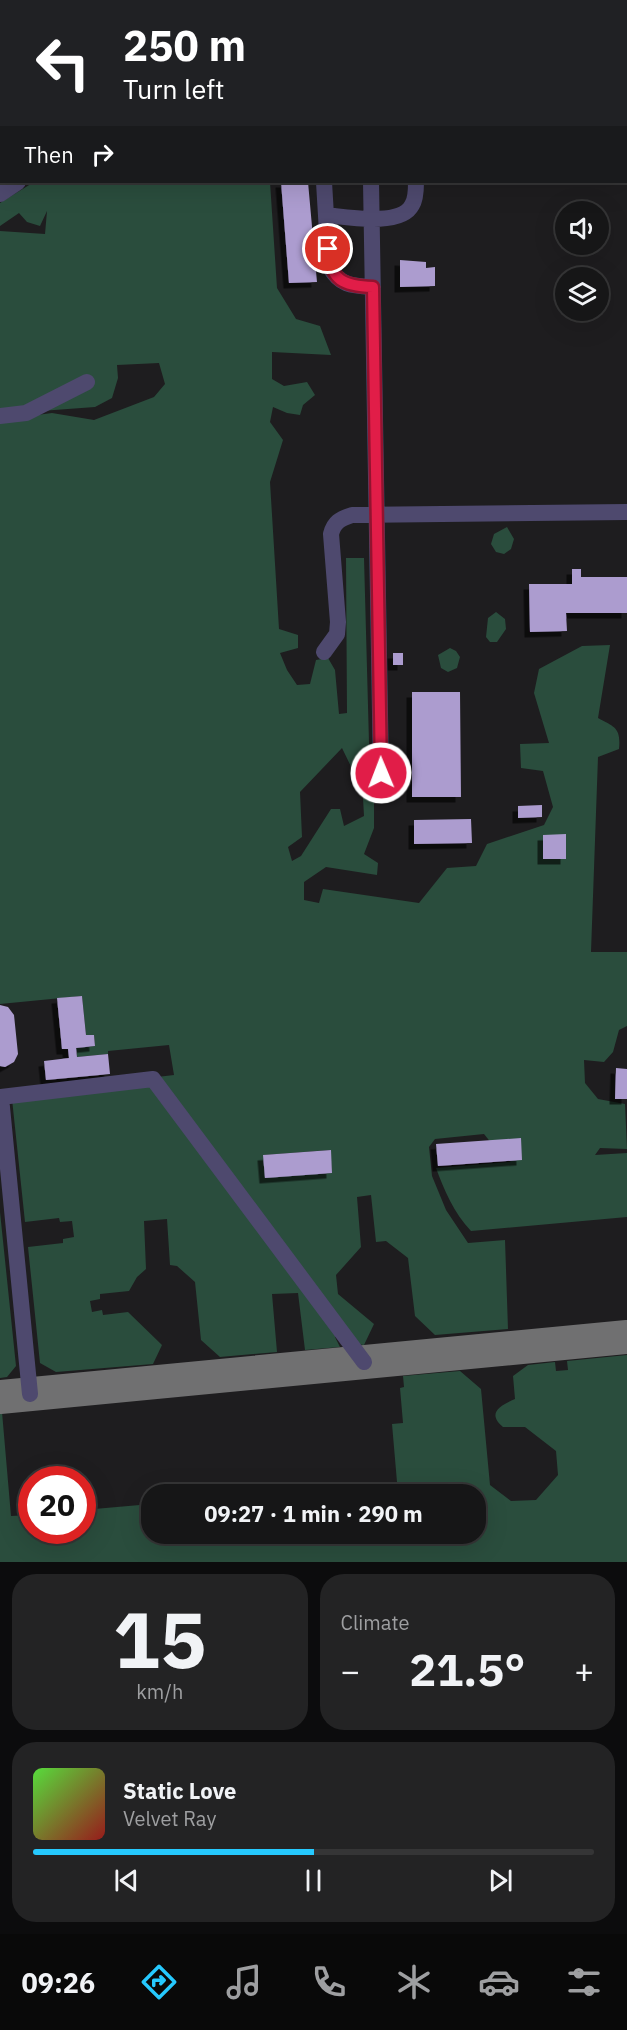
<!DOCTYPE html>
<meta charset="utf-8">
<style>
body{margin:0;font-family:"IBM Plex Sans",sans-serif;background:#232324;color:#f1f3f6;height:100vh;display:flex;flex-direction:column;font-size:22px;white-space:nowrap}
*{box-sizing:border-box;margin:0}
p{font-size:20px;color:#9e9fa1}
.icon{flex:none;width:33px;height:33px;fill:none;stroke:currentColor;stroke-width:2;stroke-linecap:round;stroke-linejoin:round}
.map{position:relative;height:1562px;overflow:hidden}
.sheet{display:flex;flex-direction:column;gap:12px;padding:12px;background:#0c0c0d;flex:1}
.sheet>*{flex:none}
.banner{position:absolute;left:0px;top:0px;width:627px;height:183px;box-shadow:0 6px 24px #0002,0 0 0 2px #353536;background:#202124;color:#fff;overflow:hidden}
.buttons{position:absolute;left:555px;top:201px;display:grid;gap:12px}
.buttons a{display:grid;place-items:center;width:54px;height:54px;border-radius:50%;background:#161617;box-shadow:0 6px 24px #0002,0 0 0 2px #353536;font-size:30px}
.speed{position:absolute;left:18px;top:1466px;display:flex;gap:12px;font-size:30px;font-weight:700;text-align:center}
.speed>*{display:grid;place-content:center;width:78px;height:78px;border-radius:50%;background:#161617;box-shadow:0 6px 24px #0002,0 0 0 2px #353536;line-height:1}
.speed .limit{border:9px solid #d22;background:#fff;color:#111}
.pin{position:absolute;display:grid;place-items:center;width:51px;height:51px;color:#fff;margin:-26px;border:3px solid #fff;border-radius:50%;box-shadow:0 2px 6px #0007}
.me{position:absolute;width:66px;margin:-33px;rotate:359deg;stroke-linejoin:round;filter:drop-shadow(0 0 4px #0008)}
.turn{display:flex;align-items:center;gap:21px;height:126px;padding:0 24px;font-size:27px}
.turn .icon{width:78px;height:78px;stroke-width:2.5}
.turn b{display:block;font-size:42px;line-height:51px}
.then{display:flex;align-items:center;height:57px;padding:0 24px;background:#0003;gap:12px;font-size:22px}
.big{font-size:45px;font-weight:800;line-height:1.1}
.sheet .tile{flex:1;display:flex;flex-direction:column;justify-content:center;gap:9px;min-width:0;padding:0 21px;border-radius:24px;background:#232324}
.sheet .dial{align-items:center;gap:0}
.dial b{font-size:78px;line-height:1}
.song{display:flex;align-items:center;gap:18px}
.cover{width:72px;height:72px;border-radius:9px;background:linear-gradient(135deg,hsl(110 70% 55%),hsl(0 70% 35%))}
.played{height:6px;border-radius:3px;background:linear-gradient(90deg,#26c9fe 50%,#353536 50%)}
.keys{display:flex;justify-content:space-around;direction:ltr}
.heat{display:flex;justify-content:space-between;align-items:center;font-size:33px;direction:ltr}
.sheet .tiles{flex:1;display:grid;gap:12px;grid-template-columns:1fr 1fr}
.tile:last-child{grid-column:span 2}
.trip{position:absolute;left:141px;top:1484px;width:345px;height:60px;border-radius:24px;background:#161617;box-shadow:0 6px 24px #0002,0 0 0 2px #353536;font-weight:800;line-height:60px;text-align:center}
.tabs{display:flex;height:96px;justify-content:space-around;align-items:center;background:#090909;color:#9e9fa1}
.tabs .icon{width:42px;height:42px}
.tabs .active{color:#26c9fe}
.tabs b{font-size:27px;color:#f1f3f6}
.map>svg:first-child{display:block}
.green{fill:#2a4d3d;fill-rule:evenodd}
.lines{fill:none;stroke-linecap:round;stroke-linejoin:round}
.taxiway{stroke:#707071;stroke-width:34}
.building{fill:#ac9ccf;filter:url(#shadow)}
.minor{stroke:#4e496e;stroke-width:16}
.route-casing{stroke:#92132f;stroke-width:15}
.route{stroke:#e11d48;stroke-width:10}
</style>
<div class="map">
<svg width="627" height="1562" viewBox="0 0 627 1562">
<defs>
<filter id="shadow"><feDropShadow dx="-5.5" dy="5.5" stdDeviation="0" flood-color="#0009"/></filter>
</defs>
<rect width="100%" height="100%" fill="#1e1d1f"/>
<path class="green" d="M34,182H270L277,288L296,319L320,326L331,355L272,352V379L284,386L307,382L315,395L303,405L300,415L287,413L273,407L270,422L283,440L270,482L279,629L298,635V648L280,653L287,670L297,685L310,684L316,660L328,658L335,670L339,714L347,713L346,558H364L370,779L359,783L342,748L300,792L302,837L288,847L292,861L301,856L331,809H340L344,826L364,816L363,798L374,793V828L364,854L378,863L377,875L326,867L304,882V900L319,903L323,889L419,903L447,868L476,866L487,844L544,825L553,807L543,771L521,768L520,744L549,743L534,693L539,669L582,646L610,645L598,718C615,727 621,728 619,749L598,757L591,952H627V1026L619,1030L613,1052L604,1062L584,1060L585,1083L598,1099L625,1104L627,1149L600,1148L595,1155L627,1153V1217L471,1231C454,1213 444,1190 436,1168L511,1162L500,1154L484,1134L435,1139L429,1147L432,1176L446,1210L468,1243L505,1240L508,1329L435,1335L415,1316L408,1258L386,1241L376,1242L371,1195L357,1197L361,1247L336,1275L338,1294L374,1324L364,1345L355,1344L157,1077L174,1075L169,1045L108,1051V1054L77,1057L76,1048L95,1046L94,1035H86L82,996L0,1004V420L52,413L94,420L154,397L165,384L159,363L117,365L118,378L112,398L95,407L0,414V231L45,234L47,211L40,226L27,222L19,213L0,226V203ZM330,1150L332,1173L265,1177L264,1155Z
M507,527L514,539L511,549L504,554L496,552L491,544L494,534Z
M496,612L505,619L506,629L497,642H490L486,637L488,618Z
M450,648L456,651L460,657L457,668L448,672L441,668L438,655Z
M152,1084L337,1335L335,1337L340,1347L305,1350L298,1293L272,1294L277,1352L220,1357L201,1340L195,1282L177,1266L170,1265L167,1219L144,1221L146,1269L137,1277L129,1291L100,1294V1299L90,1301L92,1312L102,1310L103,1315L128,1312L162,1345L153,1364L56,1372L40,1363L28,1247L63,1243V1239L74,1237L72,1221L60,1222L59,1218L25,1222L12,1099Z
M0,1212L16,1366L7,1377L0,1378Z
M627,1355V1562H0V1413L2,1412L11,1516L31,1515L32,1530H82L83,1510L151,1504L152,1533H476V1494H267L397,1482L392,1424L403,1423L400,1388L404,1387L403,1376L460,1371L481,1389L490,1485L511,1501L536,1500L558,1475L556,1451L525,1427H503C486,1413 501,1405 515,1399L513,1376L528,1365L555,1362L556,1371L568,1370L567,1361Z"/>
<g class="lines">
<path class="taxiway" d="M0,1397L627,1337"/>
</g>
<path class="building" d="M281,182H308L317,282L289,283Z
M400,260L426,262V268L435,267V286L400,287Z
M572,569H581V577H627V613H566L567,631L530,632L529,584H572Z
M393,653H403V665H393Z
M412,692H460L461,797H412Z
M542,805V817L518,818V806Z
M471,819L472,843L414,844V820Z
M566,834V859H543V835Z
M82,996L86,1035H94L95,1046L76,1048L77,1057L108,1054L110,1074L46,1080L44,1061L69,1058L68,1049H62L57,998Z
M0,1005L8,1007L14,1015L18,1054L14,1062L5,1067L0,1066Z
M616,1068L627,1069V1099H615Z
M521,1138L522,1160L438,1166L436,1144Z
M331,1150L332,1173L265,1178L263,1155Z"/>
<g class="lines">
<path class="minor" d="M306,2L308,0
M372,2L373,0
M324,182L329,266C340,286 352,286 373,287
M371,182L381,773
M0,194L18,182
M326,215C347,217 401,227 412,205C416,199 416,188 416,182
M0,416L26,413L87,382
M324,652L337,634L338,622L331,534C334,522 340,519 352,515L627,512
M30,1394L1,1097L153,1079L364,1362"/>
</g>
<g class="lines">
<g class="route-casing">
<path id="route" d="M328,249C330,281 344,286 373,287L381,773"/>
</g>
<use href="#route" class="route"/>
</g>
</svg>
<div class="buttons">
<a><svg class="icon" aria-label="sound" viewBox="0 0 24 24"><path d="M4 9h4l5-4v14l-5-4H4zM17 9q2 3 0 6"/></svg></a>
<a><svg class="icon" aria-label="layers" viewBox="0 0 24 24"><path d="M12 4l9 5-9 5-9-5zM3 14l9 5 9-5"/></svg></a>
</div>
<div class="speed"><div class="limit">20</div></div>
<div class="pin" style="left:328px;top:249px;background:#d93025"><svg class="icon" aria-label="arrive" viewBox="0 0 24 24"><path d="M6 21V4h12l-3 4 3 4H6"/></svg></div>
<svg class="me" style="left:381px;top:773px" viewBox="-20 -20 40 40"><circle r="17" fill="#e11d48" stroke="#fff" stroke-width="3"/><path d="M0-11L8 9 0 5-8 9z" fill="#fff"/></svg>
<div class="trip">09:27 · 1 min · 290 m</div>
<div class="banner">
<div class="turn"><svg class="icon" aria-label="left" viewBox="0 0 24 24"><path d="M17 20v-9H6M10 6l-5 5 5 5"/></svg><div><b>250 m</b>Turn left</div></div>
<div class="then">Then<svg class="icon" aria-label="right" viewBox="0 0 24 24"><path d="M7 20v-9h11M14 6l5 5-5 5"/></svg></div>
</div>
</div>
<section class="sheet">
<div class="tiles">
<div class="tile dial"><b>15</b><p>km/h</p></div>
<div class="tile"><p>Climate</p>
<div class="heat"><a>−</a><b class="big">21.5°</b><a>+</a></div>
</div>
<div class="tile">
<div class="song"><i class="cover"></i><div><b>Static Love</b><p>Velvet Ray</p></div></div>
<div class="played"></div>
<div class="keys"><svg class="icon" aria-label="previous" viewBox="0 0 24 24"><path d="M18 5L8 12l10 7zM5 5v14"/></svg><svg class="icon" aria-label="pause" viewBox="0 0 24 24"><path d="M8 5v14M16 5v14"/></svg><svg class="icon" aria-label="next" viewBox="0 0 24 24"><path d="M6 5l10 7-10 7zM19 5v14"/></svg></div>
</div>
</div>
</section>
<nav class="tabs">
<b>09:26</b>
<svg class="icon active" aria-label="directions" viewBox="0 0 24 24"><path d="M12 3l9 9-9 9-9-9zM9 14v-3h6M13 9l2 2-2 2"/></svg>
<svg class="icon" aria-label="music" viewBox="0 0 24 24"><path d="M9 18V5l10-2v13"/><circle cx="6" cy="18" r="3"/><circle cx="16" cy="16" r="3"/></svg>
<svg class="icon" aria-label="phone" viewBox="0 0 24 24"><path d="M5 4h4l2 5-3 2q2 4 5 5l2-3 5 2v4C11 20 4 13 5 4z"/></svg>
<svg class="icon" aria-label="climate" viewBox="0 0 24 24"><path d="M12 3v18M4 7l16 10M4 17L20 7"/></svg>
<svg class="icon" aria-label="car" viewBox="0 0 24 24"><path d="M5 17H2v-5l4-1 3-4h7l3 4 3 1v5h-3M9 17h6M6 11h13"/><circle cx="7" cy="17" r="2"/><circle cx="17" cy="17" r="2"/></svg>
<svg class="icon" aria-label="filters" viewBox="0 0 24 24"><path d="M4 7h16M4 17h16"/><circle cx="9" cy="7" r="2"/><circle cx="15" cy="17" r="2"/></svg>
</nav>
